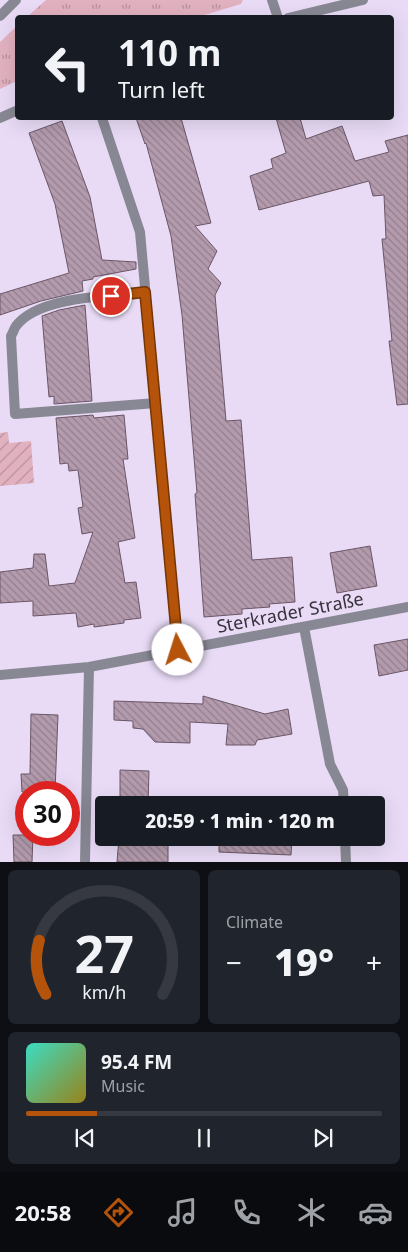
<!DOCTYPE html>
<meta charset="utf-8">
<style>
body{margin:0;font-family:"Noto Sans",sans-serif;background:#20242c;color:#f1f3f6;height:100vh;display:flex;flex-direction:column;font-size:19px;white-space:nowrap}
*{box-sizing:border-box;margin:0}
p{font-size:16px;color:#9ea1a6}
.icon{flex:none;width:28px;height:28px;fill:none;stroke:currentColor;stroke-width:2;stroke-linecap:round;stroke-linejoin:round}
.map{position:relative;height:862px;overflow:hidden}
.sheet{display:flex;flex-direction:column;gap:8px;padding:8px;background:#0d0f14;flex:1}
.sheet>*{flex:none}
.guide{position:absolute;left:15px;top:15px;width:379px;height:105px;border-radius:5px;box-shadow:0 5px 20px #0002;background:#171b24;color:#f1f3f6;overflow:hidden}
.speed{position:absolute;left:15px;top:781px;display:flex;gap:10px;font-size:25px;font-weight:700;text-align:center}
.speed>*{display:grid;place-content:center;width:65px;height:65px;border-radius:50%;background:#171b24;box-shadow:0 5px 20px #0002;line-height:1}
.speed .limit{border:8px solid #d22;background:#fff;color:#111}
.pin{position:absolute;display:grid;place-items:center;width:42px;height:42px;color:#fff;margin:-21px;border:2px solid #fff;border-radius:50%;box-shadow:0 1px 5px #0007}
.me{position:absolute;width:55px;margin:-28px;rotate:355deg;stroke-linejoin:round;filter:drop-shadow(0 0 4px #0008)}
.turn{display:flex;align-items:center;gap:18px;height:105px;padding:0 20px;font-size:22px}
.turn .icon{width:65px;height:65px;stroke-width:2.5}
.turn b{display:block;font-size:35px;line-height:42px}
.big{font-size:38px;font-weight:800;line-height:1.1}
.sheet .card{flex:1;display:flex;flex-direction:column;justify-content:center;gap:8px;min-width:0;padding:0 18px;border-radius:8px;background:#20242c}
.sheet .dial{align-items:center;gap:0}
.dial svg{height:130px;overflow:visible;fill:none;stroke:#363941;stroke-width:7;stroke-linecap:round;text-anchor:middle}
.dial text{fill:#f1f3f6;stroke:none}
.song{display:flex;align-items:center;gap:15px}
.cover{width:60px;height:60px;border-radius:8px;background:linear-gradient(135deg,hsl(170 70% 55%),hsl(50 70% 35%))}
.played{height:5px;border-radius:2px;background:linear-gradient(90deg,#b45309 20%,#363941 20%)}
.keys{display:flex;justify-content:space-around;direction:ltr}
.heat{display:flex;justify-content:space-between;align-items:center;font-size:28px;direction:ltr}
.sheet .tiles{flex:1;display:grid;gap:8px;grid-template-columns:1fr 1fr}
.card:last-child{grid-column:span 2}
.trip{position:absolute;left:95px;top:796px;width:290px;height:50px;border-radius:5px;background:#171b24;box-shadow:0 5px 20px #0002;font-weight:800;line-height:50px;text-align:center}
.menu{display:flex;height:80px;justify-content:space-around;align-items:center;background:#090b0e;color:#9ea1a6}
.menu .icon{width:35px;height:35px}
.menu .selected{color:#b45309}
.menu b{font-size:22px;color:#f1f3f6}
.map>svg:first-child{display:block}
.park{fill:url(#park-tufts)}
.garden{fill:url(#garden-furrows)}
.building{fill:url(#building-back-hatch);stroke:#6b5667}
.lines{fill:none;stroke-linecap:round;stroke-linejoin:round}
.lane{stroke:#888894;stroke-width:10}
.street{stroke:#888894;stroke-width:10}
.route-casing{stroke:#753606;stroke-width:12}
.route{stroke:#b45309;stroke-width:9}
.labels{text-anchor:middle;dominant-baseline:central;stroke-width:4.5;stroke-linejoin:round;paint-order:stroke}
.street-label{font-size:18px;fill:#36313b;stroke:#e9dbf6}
</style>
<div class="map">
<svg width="408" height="862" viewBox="0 0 408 862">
<defs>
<pattern id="park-tufts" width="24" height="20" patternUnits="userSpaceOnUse" patternTransform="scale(1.25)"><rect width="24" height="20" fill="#e2b1c0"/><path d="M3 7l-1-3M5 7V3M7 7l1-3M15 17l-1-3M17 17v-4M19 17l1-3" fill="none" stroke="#b8919d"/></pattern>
<pattern id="garden-furrows" width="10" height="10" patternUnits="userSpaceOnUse" patternTransform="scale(1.25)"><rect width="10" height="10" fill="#e2b1c0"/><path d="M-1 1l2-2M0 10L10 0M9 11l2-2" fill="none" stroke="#b8919d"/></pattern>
<pattern id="building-back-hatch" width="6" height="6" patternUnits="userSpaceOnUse" patternTransform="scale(1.25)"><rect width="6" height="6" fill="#b39bad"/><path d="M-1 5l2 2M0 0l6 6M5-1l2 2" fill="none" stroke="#927f8e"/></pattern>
</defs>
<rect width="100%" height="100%" fill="#e9dbf6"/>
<path class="park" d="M46,0H243L241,4L198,17H27Z
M17,26V81L0,89V42Z"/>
<path class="garden" d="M8,432L9,443L31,441L34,483L0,486V433Z"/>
<path class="building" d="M136,118H181L211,223L195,226L217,251L208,269L221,283L215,295L226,421L241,420L252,560L292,557L295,602L269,604L270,607L242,609V614L204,617L195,494L197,493L182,315L171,236L146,143L145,144Z
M276,118H300L306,139L342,126L355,161L389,152L385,141L408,135V404L397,405L389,341H392L382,239H386L384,195L373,196L369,181L259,210L250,176L273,168L271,159L286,153Z
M62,121L90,197L102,260L136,262V269L93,277V279L82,281L83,291L41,301L0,315V294L69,273L55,204L29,133Z
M85,305L92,401L54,404V396L49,397L42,316L59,310Z
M93,415L94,418L124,415L128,459H123L135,538L118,542L125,583L136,582L141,618L124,620V623L94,627V624L78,627L76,613L33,616V601L0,603V572L33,568L34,554H45L49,586L75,583L93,532L82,534L78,508L83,507L78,470L69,471L68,463L60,464L56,418Z
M370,546L377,586L337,593L330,553Z
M408,639V670L379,676L374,645Z
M203,696L265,714L288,709L292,734L257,740L255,745H226L228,724L190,722V743L155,742L143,729L133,728V721L114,720V701L203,704Z
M31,714L58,715L55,792H22L21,774H30Z
M120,770L149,771L148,805L120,804Z
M13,835H33L32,862H14Z
M119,838H168V862H117Z
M219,838H292L291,855L219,852Z"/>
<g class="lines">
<path class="lane" d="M145,292C111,296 38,296 16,326C14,329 13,333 11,336L15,414L156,403
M304,627L330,764L343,790L344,805
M345,838L346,862"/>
<path class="street" d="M272,0L278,18
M0,16L16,0
M288,18L363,0
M0,118L18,110
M102,118L140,232L178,650
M0,675L89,667L408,607
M85,862L89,667"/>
</g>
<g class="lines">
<g class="route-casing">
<path id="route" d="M111,296L145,292L178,650"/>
</g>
<use href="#route" class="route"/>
</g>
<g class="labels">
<g class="street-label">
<text transform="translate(290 612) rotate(-11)">Sterkrader Straße</text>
</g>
</g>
</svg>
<div class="speed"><div class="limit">30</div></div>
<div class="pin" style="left:111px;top:296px;background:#d93025"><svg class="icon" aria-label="arrive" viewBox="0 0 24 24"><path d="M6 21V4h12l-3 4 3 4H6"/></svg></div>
<svg class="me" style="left:178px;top:650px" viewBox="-20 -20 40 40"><circle r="19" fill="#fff"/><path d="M0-13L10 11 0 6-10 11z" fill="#b45309"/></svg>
<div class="trip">20:59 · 1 min · 120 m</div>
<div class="guide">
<div class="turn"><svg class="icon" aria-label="left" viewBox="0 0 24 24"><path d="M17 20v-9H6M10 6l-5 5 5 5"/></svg><div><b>110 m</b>Turn left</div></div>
</div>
</div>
<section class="sheet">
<div class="tiles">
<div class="card dial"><svg viewBox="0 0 100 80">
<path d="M14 69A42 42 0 1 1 86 69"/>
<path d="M14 69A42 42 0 0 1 10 36" stroke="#b45309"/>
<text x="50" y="56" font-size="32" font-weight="700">27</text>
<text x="50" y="72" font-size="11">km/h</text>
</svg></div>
<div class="card"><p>Climate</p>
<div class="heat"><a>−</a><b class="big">19°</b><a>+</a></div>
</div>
<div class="card">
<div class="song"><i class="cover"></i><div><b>95.4 FM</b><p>Music</p></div></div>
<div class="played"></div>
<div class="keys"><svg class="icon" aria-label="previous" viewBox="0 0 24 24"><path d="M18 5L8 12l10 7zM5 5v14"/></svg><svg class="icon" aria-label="pause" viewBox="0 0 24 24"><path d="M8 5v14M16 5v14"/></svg><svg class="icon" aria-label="next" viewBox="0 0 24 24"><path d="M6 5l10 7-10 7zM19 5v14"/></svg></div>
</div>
</div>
</section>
<nav class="menu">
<b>20:58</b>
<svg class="icon selected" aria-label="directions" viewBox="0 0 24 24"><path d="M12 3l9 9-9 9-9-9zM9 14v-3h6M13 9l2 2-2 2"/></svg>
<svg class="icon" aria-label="music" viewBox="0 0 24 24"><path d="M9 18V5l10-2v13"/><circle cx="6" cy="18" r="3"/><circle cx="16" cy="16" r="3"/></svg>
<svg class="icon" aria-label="phone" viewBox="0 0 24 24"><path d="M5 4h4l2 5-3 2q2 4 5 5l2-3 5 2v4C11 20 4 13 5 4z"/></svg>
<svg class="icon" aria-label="climate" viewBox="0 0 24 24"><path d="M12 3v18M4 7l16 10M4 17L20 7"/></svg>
<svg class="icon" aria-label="car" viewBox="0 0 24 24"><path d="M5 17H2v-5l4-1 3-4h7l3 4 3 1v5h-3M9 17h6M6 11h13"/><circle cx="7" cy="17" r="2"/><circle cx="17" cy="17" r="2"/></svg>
</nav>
